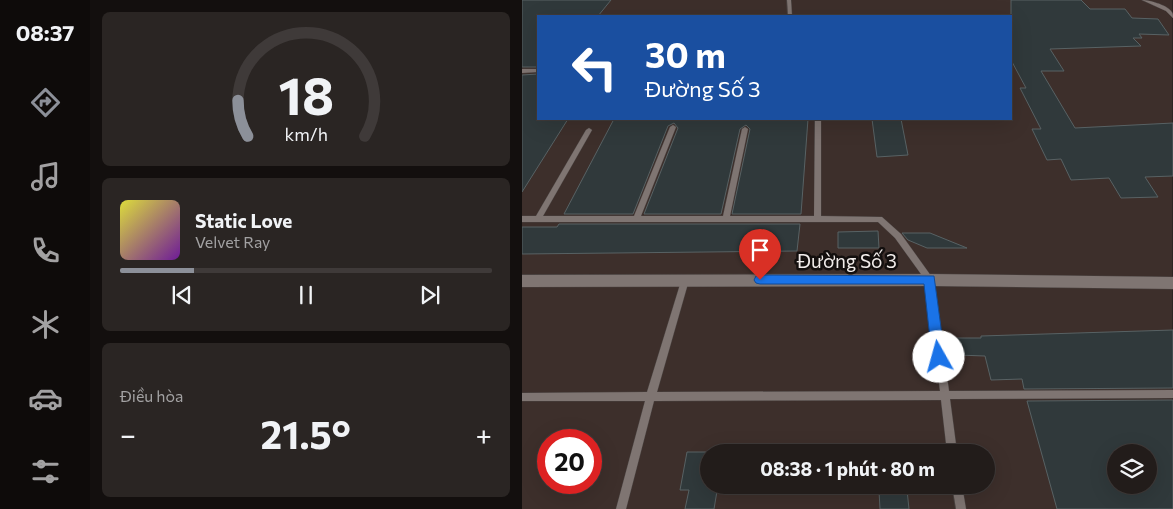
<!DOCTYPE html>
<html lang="vi">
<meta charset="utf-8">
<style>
body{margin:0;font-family:Commissioner,sans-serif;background:#2a2523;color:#f1f3f6;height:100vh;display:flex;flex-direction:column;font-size:19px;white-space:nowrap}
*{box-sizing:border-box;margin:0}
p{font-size:16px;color:#a2a1a2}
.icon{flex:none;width:28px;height:28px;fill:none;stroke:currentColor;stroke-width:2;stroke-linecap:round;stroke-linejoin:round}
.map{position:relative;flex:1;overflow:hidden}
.side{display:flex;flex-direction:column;gap:12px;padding:12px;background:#130f0e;width:432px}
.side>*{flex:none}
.top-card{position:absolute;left:15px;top:15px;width:475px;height:105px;border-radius:0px;box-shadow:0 5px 20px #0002,0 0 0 1px #3f3a39;background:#1a4fa0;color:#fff;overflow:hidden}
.buttons{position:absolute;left:585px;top:444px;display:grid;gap:10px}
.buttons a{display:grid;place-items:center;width:50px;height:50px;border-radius:50%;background:#221c1a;box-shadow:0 5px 20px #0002,0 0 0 1px #3f3a39;font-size:25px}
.speed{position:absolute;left:15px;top:429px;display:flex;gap:10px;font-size:25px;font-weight:700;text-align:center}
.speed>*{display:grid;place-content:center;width:65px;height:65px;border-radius:50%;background:#221c1a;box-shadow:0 5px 20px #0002,0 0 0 1px #3f3a39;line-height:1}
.speed .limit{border:8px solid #d22;background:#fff;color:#111}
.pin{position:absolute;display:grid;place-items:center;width:42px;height:42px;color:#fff;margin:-51px -21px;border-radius:50% 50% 50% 0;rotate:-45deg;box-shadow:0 0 5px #0007}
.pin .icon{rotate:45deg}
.me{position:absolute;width:55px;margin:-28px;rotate:353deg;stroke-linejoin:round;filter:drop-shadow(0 0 4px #0008)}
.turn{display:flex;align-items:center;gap:18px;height:105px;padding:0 25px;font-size:22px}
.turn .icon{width:65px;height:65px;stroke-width:2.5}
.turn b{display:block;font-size:35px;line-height:42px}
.big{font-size:38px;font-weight:700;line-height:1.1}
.side .card{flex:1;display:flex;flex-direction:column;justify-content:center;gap:8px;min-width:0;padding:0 18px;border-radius:8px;background:#2a2523}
.side .dial{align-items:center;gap:0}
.dial svg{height:130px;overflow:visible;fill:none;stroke:#3f3a39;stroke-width:7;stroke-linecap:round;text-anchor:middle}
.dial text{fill:#f1f3f6;stroke:none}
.song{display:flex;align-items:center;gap:15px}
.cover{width:60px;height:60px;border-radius:8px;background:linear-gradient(135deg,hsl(60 70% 55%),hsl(280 70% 35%))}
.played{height:5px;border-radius:2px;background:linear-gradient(90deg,#8c9099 20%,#3f3a39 20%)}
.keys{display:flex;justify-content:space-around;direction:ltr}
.heat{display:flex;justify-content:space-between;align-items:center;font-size:28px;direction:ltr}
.trip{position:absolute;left:178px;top:444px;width:295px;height:50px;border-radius:25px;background:#221c1a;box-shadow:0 5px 20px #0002,0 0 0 1px #3f3a39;font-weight:700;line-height:50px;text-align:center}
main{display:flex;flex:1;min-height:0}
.dock{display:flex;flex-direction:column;width:90px;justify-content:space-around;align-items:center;background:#0e0b0a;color:#a2a1a2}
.dock .icon{width:35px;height:35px}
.dock .active{color:#8c9099}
.dock b{font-size:22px;color:#f1f3f6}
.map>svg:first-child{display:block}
.built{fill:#3d2f2b;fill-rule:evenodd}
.building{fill:#30393b;stroke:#586264;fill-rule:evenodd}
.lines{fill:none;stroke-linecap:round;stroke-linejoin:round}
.service-casing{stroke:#4a4341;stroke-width:1}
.minor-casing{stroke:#4a4341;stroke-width:1}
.service{fill:#7f7572;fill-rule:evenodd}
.minor{fill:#7f7572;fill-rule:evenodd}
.route{fill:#1a73e8;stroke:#114b97}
.labels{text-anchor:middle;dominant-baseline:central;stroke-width:5;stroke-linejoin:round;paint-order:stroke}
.street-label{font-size:19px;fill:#f1ecea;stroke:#130f0e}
</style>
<main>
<nav class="dock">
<b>08:37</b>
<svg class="icon active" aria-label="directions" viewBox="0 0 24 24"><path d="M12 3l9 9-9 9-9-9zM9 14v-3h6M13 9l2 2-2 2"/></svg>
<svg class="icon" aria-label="music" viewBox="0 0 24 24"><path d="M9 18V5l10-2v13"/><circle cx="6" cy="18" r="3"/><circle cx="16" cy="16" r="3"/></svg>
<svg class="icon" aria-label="phone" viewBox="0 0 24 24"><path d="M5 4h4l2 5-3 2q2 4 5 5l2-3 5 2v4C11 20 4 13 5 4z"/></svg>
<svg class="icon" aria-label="climate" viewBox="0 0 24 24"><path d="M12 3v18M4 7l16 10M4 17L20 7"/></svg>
<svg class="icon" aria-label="car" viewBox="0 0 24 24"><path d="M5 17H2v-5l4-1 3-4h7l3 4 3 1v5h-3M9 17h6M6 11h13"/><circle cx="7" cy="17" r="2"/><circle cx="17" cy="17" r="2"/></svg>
<svg class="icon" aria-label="filters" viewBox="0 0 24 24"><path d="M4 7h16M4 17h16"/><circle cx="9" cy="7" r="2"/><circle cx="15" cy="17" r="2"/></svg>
</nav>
<section class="side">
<div class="card dial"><svg viewBox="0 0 100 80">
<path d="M14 69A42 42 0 1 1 86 69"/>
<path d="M14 69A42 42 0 0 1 8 47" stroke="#8c9099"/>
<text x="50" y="56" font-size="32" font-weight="700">18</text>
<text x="50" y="72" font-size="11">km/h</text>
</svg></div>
<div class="card">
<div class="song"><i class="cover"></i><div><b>Static Love</b><p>Velvet Ray</p></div></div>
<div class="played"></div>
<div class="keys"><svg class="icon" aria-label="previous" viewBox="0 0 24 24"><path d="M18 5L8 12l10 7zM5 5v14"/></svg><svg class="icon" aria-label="pause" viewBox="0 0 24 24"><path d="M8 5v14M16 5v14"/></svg><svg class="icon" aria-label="next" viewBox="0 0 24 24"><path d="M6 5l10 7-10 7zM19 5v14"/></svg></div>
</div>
<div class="card"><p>Điều hòa</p>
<div class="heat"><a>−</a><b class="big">21.5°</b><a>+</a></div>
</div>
</section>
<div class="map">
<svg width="651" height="509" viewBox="0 0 651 509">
<rect width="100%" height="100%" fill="#2d2523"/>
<path class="built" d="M0,0H650V509H0ZM16,16H489V119H16ZM26,440H69V482H26ZM186,452H464V485H186ZM594,452H626V485H594Z"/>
<path class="building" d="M0,0H89L76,16H16V67H0Z
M489,0H559L568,9H603L610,18L636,19L647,35L617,34L620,38H611L619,46L528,49L542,71H519L553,128L651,123V176L623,177L636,197L599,198L587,178L549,180L539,159L525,160L510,129H519L498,88H504L489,60Z
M16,74V119H46L0,192V75Z
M92,119H286L279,214H210L228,129L224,125L218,129L199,214H122L156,128L152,123L146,126L111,214H42Z
M350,119H379L386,155L355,157Z
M37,224H278L275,251L0,254V227H35Z
M356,231L357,248H316V232Z
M380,233H408L445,248H405L386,240Z
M651,330V388L502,389L500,379L469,380L463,356L435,355L432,338H459V336Z
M651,400V509H535L505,401ZM594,452H626V485H594Z
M165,452H186V485H196L192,509H163L167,490H158Z
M385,490L387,509H358L357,491Z"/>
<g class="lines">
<g class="service-casing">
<path id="service" d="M265,0H269L270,16H266Z
M620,0C627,0 644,5 648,10C651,13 651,14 651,18L644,11Z
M0,69H16V72L0,73Z
M293,119H299V216L360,217L379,234L412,280L427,391L651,390V398L428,399L435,452H425L419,400L132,401L104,509H94L123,401H0V393L125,392L160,278H166L167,280L135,392L418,391L404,281L373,238L356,222H0V216H14L64,130L67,128L70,130L21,216H112L148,127L151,125L154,127L119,216H201L220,129L223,127L226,129L208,216H292Z
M430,485H440L444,509H434Z"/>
</g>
<g class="minor-casing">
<path id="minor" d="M408,274L651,277V289L408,286L0,287V275Z"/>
</g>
<use href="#service" class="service"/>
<use href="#minor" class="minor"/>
</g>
<path class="route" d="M238,275L412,276L423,357L421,361L417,363L412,361L410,357L402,284H238L234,283L232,280L234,276Z"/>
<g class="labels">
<g class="street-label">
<text x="325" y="260">Đường Số 3</text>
</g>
</g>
</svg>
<div class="buttons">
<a><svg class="icon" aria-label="layers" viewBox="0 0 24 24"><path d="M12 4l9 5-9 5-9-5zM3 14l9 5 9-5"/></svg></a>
</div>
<div class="speed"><div class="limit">20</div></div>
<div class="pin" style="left:238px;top:280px;background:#d93025"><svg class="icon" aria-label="arrive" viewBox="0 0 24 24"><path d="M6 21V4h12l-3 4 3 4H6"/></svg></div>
<svg class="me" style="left:417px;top:357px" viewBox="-20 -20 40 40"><circle r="19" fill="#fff"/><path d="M0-13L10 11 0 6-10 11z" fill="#1a73e8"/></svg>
<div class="trip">08:38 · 1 phút · 80 m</div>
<div class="top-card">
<div class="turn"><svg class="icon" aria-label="left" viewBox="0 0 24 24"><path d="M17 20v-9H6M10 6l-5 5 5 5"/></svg><div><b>30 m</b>Đường Số 3</div></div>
</div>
</div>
</main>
